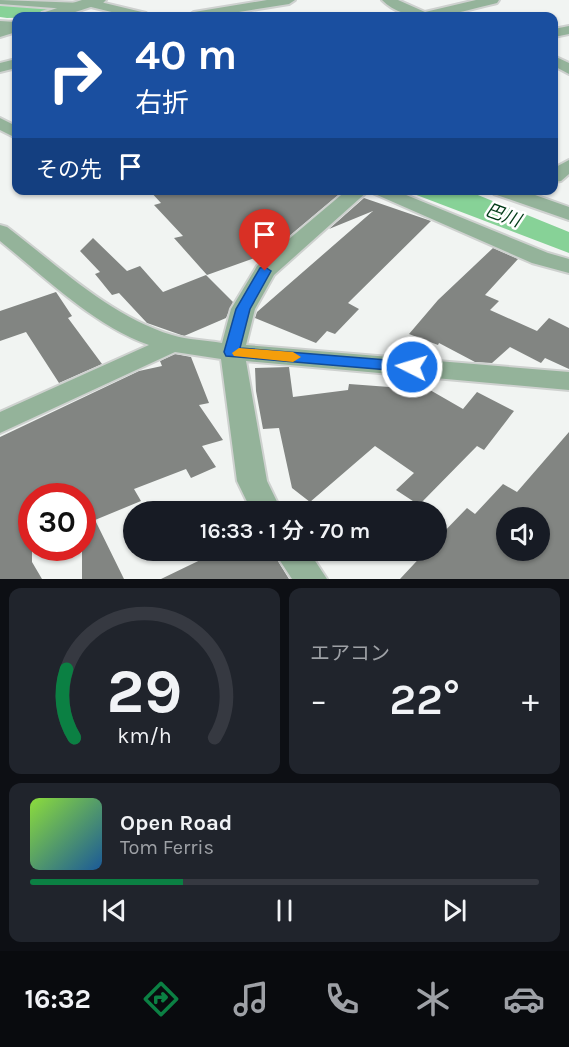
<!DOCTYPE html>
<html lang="ja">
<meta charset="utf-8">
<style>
body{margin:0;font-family:Karla,"Noto Sans JP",sans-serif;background:#20242c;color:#f1f3f6;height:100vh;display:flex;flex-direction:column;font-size:22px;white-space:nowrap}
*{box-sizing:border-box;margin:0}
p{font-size:20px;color:#9ea1a6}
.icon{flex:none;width:33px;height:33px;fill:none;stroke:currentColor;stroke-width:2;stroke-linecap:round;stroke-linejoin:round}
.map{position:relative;height:579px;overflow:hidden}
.panel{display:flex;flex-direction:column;gap:9px;padding:9px;background:#0d0f14;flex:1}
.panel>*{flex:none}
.guide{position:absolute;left:12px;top:12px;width:546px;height:183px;border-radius:12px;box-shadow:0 2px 4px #0004;background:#1a4fa0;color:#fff;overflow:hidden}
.fabs{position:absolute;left:496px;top:507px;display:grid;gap:12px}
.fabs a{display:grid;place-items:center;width:54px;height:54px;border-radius:50%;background:#171b24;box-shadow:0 2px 4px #0004;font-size:30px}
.speed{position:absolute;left:18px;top:483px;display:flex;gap:12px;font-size:30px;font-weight:700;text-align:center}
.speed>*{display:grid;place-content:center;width:78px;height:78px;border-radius:50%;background:#171b24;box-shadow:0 2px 4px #0004;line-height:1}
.speed .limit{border:9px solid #d22;background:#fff;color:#111}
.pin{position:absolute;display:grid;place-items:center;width:51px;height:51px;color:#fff;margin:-62px -26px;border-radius:50% 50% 50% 0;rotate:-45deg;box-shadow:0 0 6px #0007}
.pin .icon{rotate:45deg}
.me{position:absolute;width:66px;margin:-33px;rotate:275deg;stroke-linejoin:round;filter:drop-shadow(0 0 4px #0008)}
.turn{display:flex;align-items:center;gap:21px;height:126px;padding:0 24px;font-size:27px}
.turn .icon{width:78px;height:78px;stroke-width:2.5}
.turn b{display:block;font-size:42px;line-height:51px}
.then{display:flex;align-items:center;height:57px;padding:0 24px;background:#0003;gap:12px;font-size:22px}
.big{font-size:45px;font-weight:600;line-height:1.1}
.panel .tile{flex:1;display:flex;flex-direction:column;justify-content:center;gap:9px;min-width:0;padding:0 21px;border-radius:12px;background:#20242c}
.panel .dial{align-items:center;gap:0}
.dial svg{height:156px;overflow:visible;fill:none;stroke:#363941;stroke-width:7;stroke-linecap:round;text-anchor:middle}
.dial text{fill:#f1f3f6;stroke:none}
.song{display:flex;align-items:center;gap:18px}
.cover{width:72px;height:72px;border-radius:9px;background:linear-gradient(135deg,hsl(90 70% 55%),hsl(210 70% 35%))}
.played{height:6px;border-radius:3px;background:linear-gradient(90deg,#0b8043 30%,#363941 30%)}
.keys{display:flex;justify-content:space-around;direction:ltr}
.heat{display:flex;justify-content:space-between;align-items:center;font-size:33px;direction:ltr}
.panel .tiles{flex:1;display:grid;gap:9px;grid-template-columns:1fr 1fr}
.tile:last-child{grid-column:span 2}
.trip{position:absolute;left:123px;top:501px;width:324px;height:60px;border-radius:30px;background:#171b24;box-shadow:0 2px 4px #0004;font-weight:600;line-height:60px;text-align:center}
.menu{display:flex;height:96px;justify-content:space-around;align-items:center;background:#090b0e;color:#9ea1a6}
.menu .icon{width:42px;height:42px}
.menu .active{color:#0b8043}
.menu b{font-size:27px;color:#f1f3f6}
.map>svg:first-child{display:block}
.water{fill:#87d297}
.building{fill:#828582;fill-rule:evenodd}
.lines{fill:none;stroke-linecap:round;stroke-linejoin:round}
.minor-casing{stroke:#ced1cf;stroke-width:4}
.tertiary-casing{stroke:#ced1cf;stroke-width:4}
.minor{fill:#94b39a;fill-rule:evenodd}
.tertiary{fill:#94b39a;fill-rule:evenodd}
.route{fill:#1a73e8;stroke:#114b97;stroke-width:1.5}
.slow{fill:#f59e0b}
.labels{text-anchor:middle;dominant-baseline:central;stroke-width:5;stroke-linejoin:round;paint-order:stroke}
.water-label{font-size:18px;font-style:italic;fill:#003a16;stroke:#fff}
</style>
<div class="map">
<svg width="569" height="579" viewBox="0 0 569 579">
<rect width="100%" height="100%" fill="#f1f4f2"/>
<path class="water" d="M0,3L47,7L90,16L7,18L0,17Z
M406,191H468L569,232V253Z"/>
<path class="building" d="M149,190H343V191L269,253L207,275L174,238L183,236L154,205L161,203Z
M364,198L431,221L348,303L359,309L335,334L327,331L316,343L255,318L257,312L373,211L329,229Z
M93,238L127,271L140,266L163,292L206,275L233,302L226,318L184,336L147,323L119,293L112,295L95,274L100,272L80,251Z
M493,248L518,259L485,295L499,301L490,310L537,331L549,318L569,328V369L545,358L541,363L510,347L492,363L475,362L439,343L438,345L409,334L438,300Z
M56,292L72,316L68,318L102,364L59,383L26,332L0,341V311Z
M175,354L191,357L209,403L199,405L223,440L202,446L216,467L191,478L186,469L134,489L141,501L95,520L124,579H82V496H32V562L42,579H0V437L139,371L162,366L160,361Z
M289,367L293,397L348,390L349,384L430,390L463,409L477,392L514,411L484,450L477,446L419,505L396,490L414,473L375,446L310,502L292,488L279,428L263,429L256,391L255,368Z
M569,432V579H400L427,550H436V540L467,508L475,514L503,484L517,492ZM507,518H540V550H507Z
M221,550H271L289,579H161Z"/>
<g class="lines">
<g class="minor-casing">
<path id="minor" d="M0,0L83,3L92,0L146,13L147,16H128L87,6L81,10L0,4Z
M267,0H295L289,4L214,16H188L194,12Z
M382,0H398L425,12L476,0H499L497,3C462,11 412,30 382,0Z
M0,21L16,22V30L0,29Z
M569,26V34L554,37V29Z
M554,56L569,63V74L554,66Z
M16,59V68L0,72V63Z
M0,118L16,126V138L0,130Z
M569,160V174L561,181L554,182V168Z
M347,190H394L548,253L569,259V273L532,263L368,191L274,275L255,309L246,345L569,372V390L246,361L267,481L282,512H252L237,481L221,359L175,352L0,433V412L149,345C93,325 46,278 0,241V225L7,227C57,265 111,317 172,335C188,340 206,340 222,343L231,309L257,266Z
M492,190H521L569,207V220L494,194Z
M273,550H308L327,579H292Z"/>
</g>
<g class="tertiary-casing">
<path id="tertiary" d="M82,0H106L103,3L63,16H40L42,13Z
M16,21V32L0,37V26Z"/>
</g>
<use href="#minor" class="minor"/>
<use href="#tertiary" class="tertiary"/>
</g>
<path class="route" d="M265,267L271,271L250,309L240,348L412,362L418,363L420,367L418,371L412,372L226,356L224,352L236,309L260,268Z"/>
<path class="slow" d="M239,348L293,352L301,357L293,362L234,356L232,353Z"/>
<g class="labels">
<g class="water-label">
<text transform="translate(503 215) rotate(20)">巴川</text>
</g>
</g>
</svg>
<div class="fabs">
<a><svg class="icon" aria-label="sound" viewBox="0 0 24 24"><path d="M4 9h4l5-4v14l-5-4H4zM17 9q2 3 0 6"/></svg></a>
</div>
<div class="speed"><div class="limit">30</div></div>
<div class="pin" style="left:265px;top:271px;background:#d93025"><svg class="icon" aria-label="arrive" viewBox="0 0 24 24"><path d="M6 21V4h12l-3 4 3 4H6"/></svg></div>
<svg class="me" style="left:412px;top:367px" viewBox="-20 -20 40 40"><circle r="17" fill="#1a73e8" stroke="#fff" stroke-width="3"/><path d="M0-11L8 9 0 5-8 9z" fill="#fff"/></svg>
<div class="trip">16:33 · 1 分 · 70 m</div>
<div class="guide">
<div class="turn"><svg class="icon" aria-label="right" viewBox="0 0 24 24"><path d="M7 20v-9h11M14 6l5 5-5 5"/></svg><div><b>40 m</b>右折</div></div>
<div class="then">その先<svg class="icon" aria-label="arrive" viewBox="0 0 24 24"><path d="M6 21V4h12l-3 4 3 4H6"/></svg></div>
</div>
</div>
<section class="panel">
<div class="tiles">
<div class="tile dial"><svg viewBox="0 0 100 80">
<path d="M14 69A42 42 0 1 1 86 69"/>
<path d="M14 69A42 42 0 0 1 10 34" stroke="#0b8043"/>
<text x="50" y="56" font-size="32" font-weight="700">29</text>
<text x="50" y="72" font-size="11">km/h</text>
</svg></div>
<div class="tile"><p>エアコン</p>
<div class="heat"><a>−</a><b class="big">22°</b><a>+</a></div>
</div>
<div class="tile">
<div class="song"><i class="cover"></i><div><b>Open Road</b><p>Tom Ferris</p></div></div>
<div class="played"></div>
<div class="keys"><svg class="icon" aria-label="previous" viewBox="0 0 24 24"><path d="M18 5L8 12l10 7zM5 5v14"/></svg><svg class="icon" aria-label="pause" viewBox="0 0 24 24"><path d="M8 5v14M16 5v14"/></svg><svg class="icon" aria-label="next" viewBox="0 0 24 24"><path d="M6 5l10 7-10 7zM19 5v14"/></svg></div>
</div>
</div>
</section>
<nav class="menu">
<b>16:32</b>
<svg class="icon active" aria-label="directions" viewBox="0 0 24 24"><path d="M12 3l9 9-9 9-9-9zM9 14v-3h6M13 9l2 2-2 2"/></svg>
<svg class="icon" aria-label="music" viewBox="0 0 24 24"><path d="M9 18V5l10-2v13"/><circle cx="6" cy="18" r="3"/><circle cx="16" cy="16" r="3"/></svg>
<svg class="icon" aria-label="phone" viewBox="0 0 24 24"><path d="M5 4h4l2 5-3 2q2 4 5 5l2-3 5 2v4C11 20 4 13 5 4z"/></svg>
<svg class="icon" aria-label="climate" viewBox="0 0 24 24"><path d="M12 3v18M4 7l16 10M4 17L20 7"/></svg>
<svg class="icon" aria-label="car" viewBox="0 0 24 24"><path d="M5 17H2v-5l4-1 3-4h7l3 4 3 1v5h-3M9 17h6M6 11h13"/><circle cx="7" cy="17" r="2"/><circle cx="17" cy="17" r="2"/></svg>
</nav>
